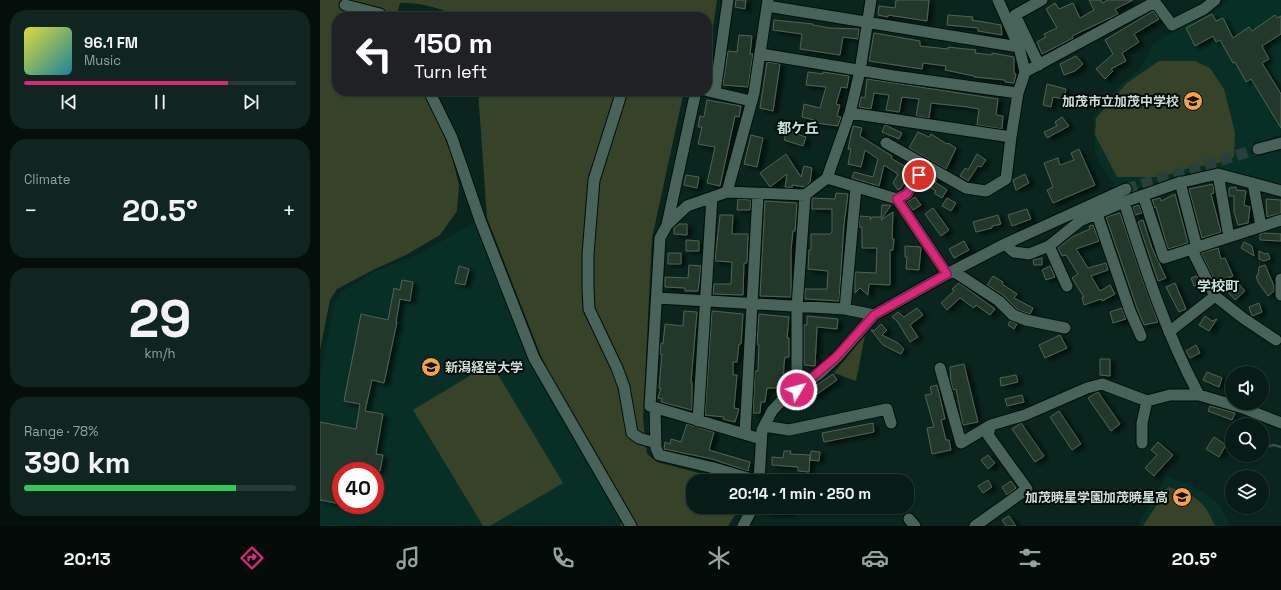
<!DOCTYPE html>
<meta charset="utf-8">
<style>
body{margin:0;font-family:"Space Grotesk","Noto Sans JP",sans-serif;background:#10251f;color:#f1f3f6;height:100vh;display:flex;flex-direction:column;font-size:15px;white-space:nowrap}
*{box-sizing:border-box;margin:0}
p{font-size:13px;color:#98a1a1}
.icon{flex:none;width:22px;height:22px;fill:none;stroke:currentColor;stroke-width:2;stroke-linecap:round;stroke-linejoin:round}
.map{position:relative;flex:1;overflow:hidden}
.side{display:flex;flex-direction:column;gap:10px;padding:10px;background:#040f0c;width:320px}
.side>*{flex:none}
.guide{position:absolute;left:12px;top:12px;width:380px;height:84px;border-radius:16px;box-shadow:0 1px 3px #0004,0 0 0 1px #283a35;background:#202124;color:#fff;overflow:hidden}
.controls{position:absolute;left:905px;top:366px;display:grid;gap:8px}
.controls a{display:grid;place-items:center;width:44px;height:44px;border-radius:50%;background:#071c16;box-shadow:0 1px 3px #0004,0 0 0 1px #283a35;font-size:20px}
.speed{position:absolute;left:12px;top:462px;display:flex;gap:8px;font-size:20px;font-weight:700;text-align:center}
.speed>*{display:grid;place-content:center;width:52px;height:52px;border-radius:50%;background:#071c16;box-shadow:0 1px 3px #0004,0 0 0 1px #283a35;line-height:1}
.speed .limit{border:6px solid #d22;background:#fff;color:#111}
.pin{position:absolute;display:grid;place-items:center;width:34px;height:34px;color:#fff;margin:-17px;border:2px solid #fff;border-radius:50%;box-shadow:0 1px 4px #0007}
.me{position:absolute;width:44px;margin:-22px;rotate:53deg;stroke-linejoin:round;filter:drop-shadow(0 0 3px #0008)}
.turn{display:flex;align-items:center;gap:14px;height:84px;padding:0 16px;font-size:18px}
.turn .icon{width:52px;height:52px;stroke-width:2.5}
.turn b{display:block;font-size:28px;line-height:34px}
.big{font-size:30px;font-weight:700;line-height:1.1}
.side .card{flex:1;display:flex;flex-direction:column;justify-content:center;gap:6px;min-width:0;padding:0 14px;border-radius:16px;background:#10251f}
.side .dial{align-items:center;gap:0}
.dial b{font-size:52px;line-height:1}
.song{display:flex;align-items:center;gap:12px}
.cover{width:48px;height:48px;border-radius:6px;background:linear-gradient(135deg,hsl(60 70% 55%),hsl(190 70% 35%))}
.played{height:4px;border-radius:2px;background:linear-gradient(90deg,#db2777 75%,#283a35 75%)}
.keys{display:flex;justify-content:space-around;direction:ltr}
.heat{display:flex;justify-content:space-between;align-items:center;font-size:22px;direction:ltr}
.charge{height:6px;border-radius:3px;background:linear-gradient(90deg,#34c759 78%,#283a35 0)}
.trip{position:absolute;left:366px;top:474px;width:228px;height:40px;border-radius:16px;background:#071c16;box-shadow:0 1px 3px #0004,0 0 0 1px #283a35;font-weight:700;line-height:40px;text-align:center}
.tabs{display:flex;height:64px;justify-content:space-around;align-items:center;background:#030b09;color:#98a1a1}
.tabs .icon{width:28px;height:28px}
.tabs .on{color:#db2777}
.tabs b{font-size:18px;color:#f1f3f6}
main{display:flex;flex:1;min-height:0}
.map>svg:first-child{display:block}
.built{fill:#072f26;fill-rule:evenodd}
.green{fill:#364329}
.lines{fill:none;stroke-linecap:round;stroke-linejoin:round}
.stream{stroke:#3e4b4d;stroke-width:2.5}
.building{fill:#24382a;stroke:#4f6454;filter:url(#shadow)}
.minor-tunnel{stroke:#27413a;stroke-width:11;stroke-dasharray:11 5.5;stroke-linecap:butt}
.minor-casing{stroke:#000e08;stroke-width:13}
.minor{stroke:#47635a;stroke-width:11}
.route-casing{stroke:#8e194d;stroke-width:10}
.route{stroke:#db2777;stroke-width:7}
.labels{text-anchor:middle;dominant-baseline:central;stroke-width:4;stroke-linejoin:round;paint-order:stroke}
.poi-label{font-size:13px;font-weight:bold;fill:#ceddd8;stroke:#030b08;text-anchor:end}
.neighbourhood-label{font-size:14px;font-weight:bold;fill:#c4e4da;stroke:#030b08}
</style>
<main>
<section class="side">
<div class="card">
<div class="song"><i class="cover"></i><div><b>96.1 FM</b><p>Music</p></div></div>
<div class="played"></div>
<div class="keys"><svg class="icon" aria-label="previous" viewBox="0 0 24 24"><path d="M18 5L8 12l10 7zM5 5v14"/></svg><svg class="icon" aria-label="pause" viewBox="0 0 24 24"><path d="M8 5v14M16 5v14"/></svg><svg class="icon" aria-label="next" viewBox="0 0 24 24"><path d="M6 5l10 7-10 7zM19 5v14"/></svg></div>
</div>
<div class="card"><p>Climate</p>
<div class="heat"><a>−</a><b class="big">20.5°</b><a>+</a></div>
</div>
<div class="card dial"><b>29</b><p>km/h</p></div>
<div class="card"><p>Range · 78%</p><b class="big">390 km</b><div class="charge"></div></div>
</section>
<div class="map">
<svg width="961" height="526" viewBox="0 0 961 526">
<defs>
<filter id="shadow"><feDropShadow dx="4.5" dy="2.5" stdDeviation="2" flood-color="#0009"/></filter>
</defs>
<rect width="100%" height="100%" fill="#09251e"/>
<path class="built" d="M909,0H961V134L932,146V157L961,151V185L899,167L872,172L812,190L807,181L796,187L779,162L775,151L773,116L799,86L821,68L833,44L874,20L896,10Z
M160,220L200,322L311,526H0V376L14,303L21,292L56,271L98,254ZM21,471H55V505H21Z
M847,476L880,490L899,504L910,526H817Z"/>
<path class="green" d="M0,0H397L387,68V17H139C122,8 99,2 80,3L76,17H17V91H105L131,153L139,185L137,211L120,235L86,255L55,269L17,289L10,300L0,350Z
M839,61H875L890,68L904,89L915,132L914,157L898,163L869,168L842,177H797L775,135L776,118L807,83Z
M158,91H364L332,238L323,419L327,454L337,462L409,481H373V507H420L408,526H300L305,504L234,383L221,356L167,218Z
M545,335L536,381L514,373Z
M171,363L243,483L170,526H163L93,410Z
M848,487C875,495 884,500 895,526H823Z"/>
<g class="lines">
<path class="stream" d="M942,448L954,445L961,447"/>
</g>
<path class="building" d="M416,0H426L425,9L415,7Z
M576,0H609L607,21L568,15V17L558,15L559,6L575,8Z
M769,0H781L782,3L788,0H813L795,9L798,14L752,36L753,38L722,54L717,42L726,37L724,34L737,28L726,9L735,3L739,9L753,3L760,18L774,10Z
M833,11L839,19L814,34L819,42L802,53L806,61L791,69L793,71L785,79L776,69L793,54L785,40Z
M892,14L896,21L903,18L913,38L929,27L932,31L955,15L957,18L961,16V34L942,46L949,59L942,63L961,94V128L931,79L926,82L915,62L913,63L900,40L896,42L893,36L875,46L866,28Z
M628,15L653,17L652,20L681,25L682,35L658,31V28L627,25Z
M454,20L493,24V25L510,28L539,29L538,39L523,37L520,55L480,49L482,34L453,30Z
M554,33L600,41V46L628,49V47L646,49L656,50L655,53L672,55V53L694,57V73L696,74L694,83L685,82V80L654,77V76L625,70L626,66L603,63L602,69L549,61Z
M419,35L432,36L430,54H433L428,87L403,85L408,51L417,52Z
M756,56L763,64L755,71L744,75L740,64Z
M447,62L460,64L453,111L440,108Z
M488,72L503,74V72L529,76L527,88L521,87L516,104L520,105L517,116L521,117L518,126L497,123L498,121L482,117L484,104L500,108L506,87L486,85Z
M547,79L678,99L676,115L683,116L682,129L657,125L659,109L648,107L611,103L609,118L596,116L599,99L582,97L579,112L566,110L569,95L554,93L551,109L539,107L541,97L545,98Z
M727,84L746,89L744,99L733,97L731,107L723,105Z
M387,100L421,106L419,117L415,116L400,186L387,183L395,147L378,144L382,127H378L380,116L384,117Z
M742,117L749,126L727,138L724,132L737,126L735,122Z
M565,125L582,133L579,139L562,132Z
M533,126L542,128L540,136L572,156L571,158L586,167L588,163L595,167L580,189L578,190L573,183L578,174L564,165L559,186L532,178L534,172L553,177L558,159L545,150L541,167L528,164L531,149H528Z
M467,131L486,137L483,146L464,140Z
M598,132L609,137L611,134L627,144L628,143L636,148L626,169L589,148Z
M431,135L443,138L437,167L424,164Z
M759,149L775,185L733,203L727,190L733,187L724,163L738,158L740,165L754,160L751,153Z
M466,154L481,177L484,166L492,168L490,182L485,187L472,185V188L465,187L467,174L450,187L440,173Z
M657,154L666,160L661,167L658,166L648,181L640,176L645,168L648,170Z
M705,174L709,183L696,190L693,180Z
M366,175L379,177L377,188L364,185Z
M608,175L617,179L615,182L627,190L622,198L614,193L616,191L603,183Z
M893,184L894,193L891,194L901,232L882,238L869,189Z
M916,187V190L926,191L924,205L930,207L928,223L918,225L914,212V196H909V188Z
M516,193L528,194L524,224L519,301L485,299V289H507L508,271L488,269L489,250H491V234H510L512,232V209H492V198L515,199Z
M855,194L868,243L848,249L836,207L835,208L832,200L840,198L841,201Z
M595,197L601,205L593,210L587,202Z
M627,198L636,203L631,211L622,206Z
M418,199L431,200L430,210H417Z
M946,199L961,200V213L947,217Z
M445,201L477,203L475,231H473L471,250V297L440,296Z
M562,205H571L561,220L573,212L572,239H574L573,250H570V285L549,284L548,295L540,288L535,293V272L556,273L557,248H542V227H539L540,216L551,217L550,220L552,217H561Z
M819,205L822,213L815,215L813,207Z
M613,208L629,230L621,236L605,214Z
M707,209L711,219L692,226L688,215Z
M800,213L822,278L838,322L824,325L817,308L786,217Z
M400,215H413L412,234H428L427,263H424L423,295L393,294L394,284H411L412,262L395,261Z
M678,215L681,224L672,226V228L656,232L653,222Z
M823,220L832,248L846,278L838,281L818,222Z
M359,224H367V235L354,234V228Z
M773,225L779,241L756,249L768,268L786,263L788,270L771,276L780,291L790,285L795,294L782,301L781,299L764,305L762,297H764L752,278L758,274L746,255L742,256L738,248L752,237L770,229L769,226Z
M943,233L961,234V241L940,240V234Z
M366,240L379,241V251H366Z
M644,241L649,250L634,258L629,249Z
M924,242L932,246L934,256L921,248Z
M585,246L601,247L599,270L586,269L587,257H585Z
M898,248L901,259L905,258L913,276L896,283L881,253Z
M939,251L945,254L948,253L950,259L944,261L939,259Z
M348,253H361V264H348Z
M722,258V265H714L713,260Z
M369,265L381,266L378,291H365V288L345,287V277L368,278Z
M945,265L954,286V291L948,296L938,282L936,276L938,275L939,267Z
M139,266L149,269L145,285L135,283Z
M730,266L735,277L726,280L722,270Z
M673,276L683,282L682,284L697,294L694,298L713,308L710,314L698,310L683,295L667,285Z
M877,276L881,283L874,286L871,278Z
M82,280L93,282L90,301L80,299L76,322H77L64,383L52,380L45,411L63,414L56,454L63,455L60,471H21V504L0,500V422L36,429L40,404L24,401L41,314L68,320L74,288L80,290Z
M917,282L925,291L915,300L907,291Z
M639,283L675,309L670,315L656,305L654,308L640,298L627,310L621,303L634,291L632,289Z
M855,283L866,309L859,312L846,287Z
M939,303L942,312L932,316L929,307Z
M597,308L603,315L590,325L598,337L590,342L577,321L572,317L578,312L584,317Z
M802,308L806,319L793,323L790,312Z
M364,311L377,312L371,382H372V410L341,402L342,399L338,398L341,388H339L342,354H340L341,343L343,344L345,324L363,326Z
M392,311L423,314L421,344H419L417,362H413V375H417L414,408L419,409L415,422L403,419L404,417L385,415Z
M439,314L469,317L467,338H469V357H465L464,364L463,388H447L445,402H441L440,413H433L435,371H438L439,345L437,344Z
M487,316L518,319L517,329L497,327L495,366L484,365V325H487Z
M885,316L892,321L897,319L889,331L879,325Z
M690,321L697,324L694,329L688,325Z
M561,324L567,330L562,335L578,343L584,349L581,354L563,345L551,330L554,331Z
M740,335L747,348L725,358L719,345Z
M876,345L880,353L870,358L866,351Z
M780,359H790V376L780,375Z
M644,364L658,422L643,425L636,389L633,390L631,382L630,367Z
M887,372L902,378L899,387L883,380Z
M513,374L517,380L493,397L488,391Z
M696,375L698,382L681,386L680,378Z
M617,385L625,419L621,420L626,440H629L631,450L612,454L607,428L614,427L605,395L612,394L610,387Z
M778,392L800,424L791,431L768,398Z
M702,395L704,402L687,406L685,399Z
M890,406L915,413L912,420L888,411Z
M739,411L761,444L752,450L730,417Z
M553,423L554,432L504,442L502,433Z
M701,423L724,456L715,462L692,429Z
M367,424L394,432L389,450L430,462L428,471L392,459L344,449L345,442L350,444L351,439L361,442Z
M894,437L906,445L899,457L886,449Z
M838,442L853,455L834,476L825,468L837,455L831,450Z
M464,451H471L470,454L490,455L489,472L478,471V467L452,465V457L463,458Z
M491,451L500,452L499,461L490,460Z
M668,455L675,463L668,469L661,460Z
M668,480L672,487L663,493L658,486Z
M691,481L696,488L687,495L682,487Z
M447,507H469V514L447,512Z
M689,516L696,526H686L682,520Z"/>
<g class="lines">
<path class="minor-tunnel" d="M806,189L938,149"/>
<g class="minor-casing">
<path id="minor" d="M678,0L699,47
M835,2L852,25L884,9L895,0
M25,5L60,14L62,17
M447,6L699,47L705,72L698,93L691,137L530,113
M441,54L574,76L698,93
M719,65L695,15L722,0
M705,72L835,2L834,0
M109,91L132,138L160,220L214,358L311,526
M302,91L274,180L268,254V288L269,309L297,368L304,387L312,433L319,438L336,443
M376,91L347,225L340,238L330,406L441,439
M388,91L431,101
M395,92L408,0
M566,143L646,188L666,191L686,179L691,137
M938,149L961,143
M898,174L909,237
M507,178L577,199L627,274
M860,182L877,248
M933,183L941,226
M407,192L434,93L448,0
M823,195L844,258L961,220
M577,199L587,194L605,165
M804,202C825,268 846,334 879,395
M777,214L810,311L821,336
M347,225L367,206L407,192L485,195L507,178L530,113L540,71L551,0
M685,244L694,252L709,254L729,246L760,221L804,202L858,183L898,174L961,191
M729,246L747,286
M872,250L895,296L923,318L956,340
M633,271L679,301L693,315L706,320L745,328
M961,295V279
M337,298L525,309L554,315
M525,309L536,187
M849,332L895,296
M620,368L641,443L671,425
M477,390V307L485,195
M335,408L336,448L339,455L394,468L438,481
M378,421L392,197
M444,426L469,430L567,409L571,423
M425,434L438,194
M822,443V423L827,401
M439,481L442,430L452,411L464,398L499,374L517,357L554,315L627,274L685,244L806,189
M589,519L595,526
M423,526L433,507
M655,526L707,489L668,435L671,425L705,415L767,388L782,384L827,401L850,395H879L923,408L961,423"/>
</g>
<use href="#minor" class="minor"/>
</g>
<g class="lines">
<g class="route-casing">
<path id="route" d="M477,390L516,357L554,315L627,274L577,199L587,194L599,175"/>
</g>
<use href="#route" class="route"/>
</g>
<defs>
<g id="school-disc" transform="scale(1)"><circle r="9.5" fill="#f7a149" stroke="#030b08"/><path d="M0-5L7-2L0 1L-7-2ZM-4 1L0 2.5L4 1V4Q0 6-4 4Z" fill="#111"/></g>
<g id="university-disc" transform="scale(1)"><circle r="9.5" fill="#f7a149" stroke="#030b08"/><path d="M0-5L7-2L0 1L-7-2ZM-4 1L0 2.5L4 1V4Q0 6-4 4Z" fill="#111"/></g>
</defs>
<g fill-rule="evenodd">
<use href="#school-disc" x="873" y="101"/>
<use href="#university-disc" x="111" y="367"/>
<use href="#school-disc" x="862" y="497"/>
</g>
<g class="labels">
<g class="poi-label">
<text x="859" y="101">加茂市立加茂中学校</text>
<text x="125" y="367" text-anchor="start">新潟経営大学</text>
<text x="848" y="497">加茂暁星学園加茂暁星高</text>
</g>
<g class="neighbourhood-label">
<text x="478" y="128">都ケ丘</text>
<text x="898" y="286">学校町</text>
</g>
</g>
</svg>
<div class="controls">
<a><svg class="icon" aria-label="sound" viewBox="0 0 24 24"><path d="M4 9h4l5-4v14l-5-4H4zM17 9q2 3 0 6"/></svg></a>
<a><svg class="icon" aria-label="search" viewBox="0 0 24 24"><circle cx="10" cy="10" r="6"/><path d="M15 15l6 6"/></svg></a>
<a><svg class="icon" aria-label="layers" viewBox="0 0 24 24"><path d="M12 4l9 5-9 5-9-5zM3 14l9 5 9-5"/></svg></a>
</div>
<div class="speed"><div class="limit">40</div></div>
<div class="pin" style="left:599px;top:175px;background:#d93025"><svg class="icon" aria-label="arrive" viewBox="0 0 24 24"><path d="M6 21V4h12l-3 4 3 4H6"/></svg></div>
<svg class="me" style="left:477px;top:390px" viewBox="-20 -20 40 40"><circle r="17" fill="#db2777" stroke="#fff" stroke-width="3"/><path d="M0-11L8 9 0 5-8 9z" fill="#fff"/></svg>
<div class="trip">20:14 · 1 min · 250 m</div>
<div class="guide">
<div class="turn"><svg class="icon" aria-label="left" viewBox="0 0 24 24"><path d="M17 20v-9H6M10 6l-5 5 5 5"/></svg><div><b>150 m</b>Turn left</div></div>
</div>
</div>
</main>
<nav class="tabs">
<b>20:13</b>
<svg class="icon on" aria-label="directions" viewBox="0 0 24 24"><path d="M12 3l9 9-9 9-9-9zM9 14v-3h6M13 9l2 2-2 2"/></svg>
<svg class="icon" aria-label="music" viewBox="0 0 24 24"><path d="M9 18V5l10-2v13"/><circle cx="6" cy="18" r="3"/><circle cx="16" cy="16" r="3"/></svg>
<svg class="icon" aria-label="phone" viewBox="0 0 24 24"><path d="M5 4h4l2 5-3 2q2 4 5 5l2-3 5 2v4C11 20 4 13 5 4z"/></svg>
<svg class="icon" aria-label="climate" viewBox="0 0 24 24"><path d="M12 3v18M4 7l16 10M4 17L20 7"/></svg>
<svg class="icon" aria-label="car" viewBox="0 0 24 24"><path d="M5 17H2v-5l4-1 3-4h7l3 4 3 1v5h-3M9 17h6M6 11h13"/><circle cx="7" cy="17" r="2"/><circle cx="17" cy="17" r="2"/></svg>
<svg class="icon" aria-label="filters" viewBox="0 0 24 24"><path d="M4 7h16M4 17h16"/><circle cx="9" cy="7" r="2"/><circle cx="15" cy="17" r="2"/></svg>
<b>20.5°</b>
</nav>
